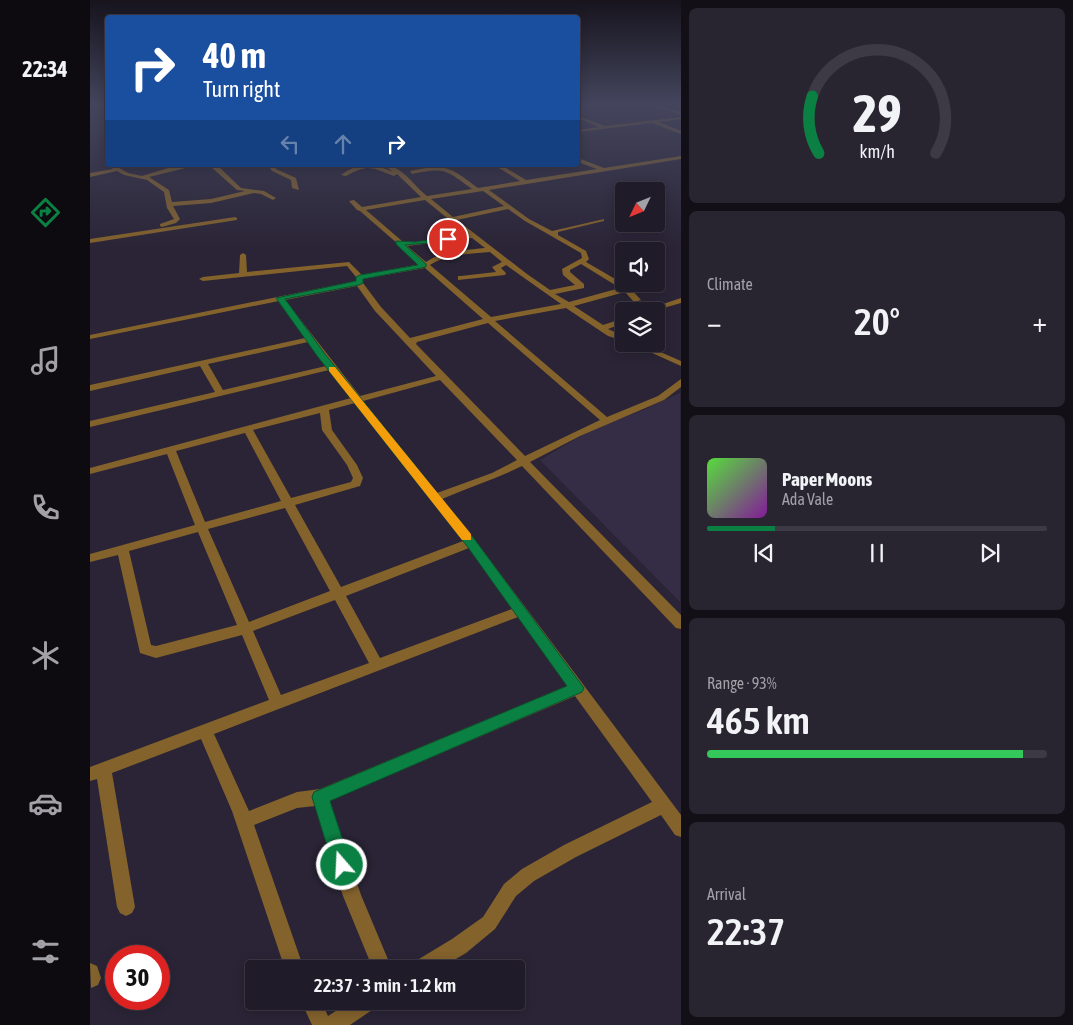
<!DOCTYPE html>
<meta charset="utf-8">
<style>
body{margin:0;font-family:"Asap Condensed",sans-serif;background:#282430;color:#f1f3f6;height:100vh;display:flex;flex-direction:column;font-size:19px;white-space:nowrap}
*{box-sizing:border-box;margin:0}
p{font-size:16px;color:#a2a1a8}
.icon{flex:none;width:28px;height:28px;fill:none;stroke:currentColor;stroke-width:2;stroke-linecap:round;stroke-linejoin:round}
.map{position:relative;flex:1;overflow:hidden}
.side{display:flex;flex-direction:column;gap:8px;padding:8px;background:#120f16;width:392px}
.side>*{flex:none}
.top-card{position:absolute;left:15px;top:15px;width:475px;height:152px;border-radius:5px;box-shadow:0 2px 12px #0003,0 0 0 1px #3d3945;background:#1a4fa0;color:#fff;overflow:hidden}
.needle{width:32px;rotate:227deg}
.buttons{position:absolute;left:525px;top:182px;display:grid;gap:10px}
.buttons a{display:grid;place-items:center;width:50px;height:50px;border-radius:5px;background:#201b28;box-shadow:0 2px 12px #0003,0 0 0 1px #3d3945;font-size:25px}
.speed{position:absolute;left:15px;top:945px;display:flex;gap:10px;font-size:25px;font-weight:700;text-align:center}
.speed>*{display:grid;place-content:center;width:65px;height:65px;border-radius:50%;background:#201b28;box-shadow:0 2px 12px #0003,0 0 0 1px #3d3945;line-height:1}
.speed .limit{border:8px solid #d22;background:#fff;color:#111}
.pin{position:absolute;display:grid;place-items:center;width:42px;height:42px;color:#fff;margin:-21px;border:2px solid #fff;border-radius:50%;box-shadow:0 1px 5px #0007}
.me{position:absolute;width:55px;margin:-28px;rotate:341deg;stroke-linejoin:round;filter:drop-shadow(0 0 4px #0008)}
.turn{display:flex;align-items:center;gap:18px;height:105px;padding:0 15px;font-size:22px}
.turn .icon{width:65px;height:65px;stroke-width:2.5}
.turn b{display:block;font-size:35px;line-height:42px}
.lanes{display:flex;align-items:center;height:48px;padding:0 15px;background:#0003;justify-content:center;gap:25px;direction:ltr}
.lanes .off{opacity:.35}
.big{font-size:38px;font-weight:600;line-height:1.1}
.side .widget{flex:1;display:flex;flex-direction:column;justify-content:center;gap:8px;min-width:0;padding:0 18px;border-radius:8px;background:#282430}
.side .dial{align-items:center;gap:0}
.dial svg{height:130px;overflow:visible;fill:none;stroke:#3d3945;stroke-width:7;stroke-linecap:round;text-anchor:middle}
.dial text{fill:#f1f3f6;stroke:none}
.song{display:flex;align-items:center;gap:15px}
.cover{width:60px;height:60px;border-radius:8px;background:linear-gradient(135deg,hsl(110 70% 55%),hsl(290 70% 35%))}
.played{height:5px;border-radius:2px;background:linear-gradient(90deg,#0b8043 20%,#3d3945 20%)}
.keys{display:flex;justify-content:space-around;direction:ltr}
.heat{display:flex;justify-content:space-between;align-items:center;font-size:28px;direction:ltr}
.charge{height:8px;border-radius:4px;background:linear-gradient(90deg,#34c759 93%,#3d3945 0)}
.trip{position:absolute;left:155px;top:960px;width:280px;height:50px;border-radius:5px;background:#201b28;box-shadow:0 2px 12px #0003,0 0 0 1px #3d3945;font-weight:600;line-height:50px;text-align:center}
main{display:flex;flex:1;min-height:0}
.tab-bar{display:flex;flex-direction:column;width:90px;justify-content:space-around;align-items:center;background:#0d0b10;color:#a2a1a8}
.tab-bar .icon{width:35px;height:35px}
.tab-bar .active{color:#0b8043}
.tab-bar b{font-size:22px;color:#f1f3f6}
.map>svg:first-child{display:block}
.built{fill:#352c45}
.lines{fill:none;stroke-linecap:round;stroke-linejoin:round}
.minor{fill:#83622c;fill-rule:evenodd}
.route{fill:#0b8043;stroke:#07532c}
.slow{fill:#f59e0b}
</style>
<main>
<nav class="tab-bar">
<b>22:34</b>
<svg class="icon active" aria-label="directions" viewBox="0 0 24 24"><path d="M12 3l9 9-9 9-9-9zM9 14v-3h6M13 9l2 2-2 2"/></svg>
<svg class="icon" aria-label="music" viewBox="0 0 24 24"><path d="M9 18V5l10-2v13"/><circle cx="6" cy="18" r="3"/><circle cx="16" cy="16" r="3"/></svg>
<svg class="icon" aria-label="phone" viewBox="0 0 24 24"><path d="M5 4h4l2 5-3 2q2 4 5 5l2-3 5 2v4C11 20 4 13 5 4z"/></svg>
<svg class="icon" aria-label="climate" viewBox="0 0 24 24"><path d="M12 3v18M4 7l16 10M4 17L20 7"/></svg>
<svg class="icon" aria-label="car" viewBox="0 0 24 24"><path d="M5 17H2v-5l4-1 3-4h7l3 4 3 1v5h-3M9 17h6M6 11h13"/><circle cx="7" cy="17" r="2"/><circle cx="17" cy="17" r="2"/></svg>
<svg class="icon" aria-label="filters" viewBox="0 0 24 24"><path d="M4 7h16M4 17h16"/><circle cx="9" cy="7" r="2"/><circle cx="15" cy="17" r="2"/></svg>
</nav>
<div class="map">
<svg width="591" height="1025" viewBox="0 0 591 1025">
<rect width="100%" height="100%" fill="#2a2436"/>
<path class="built" d="M590,393V602L450,460L504,428L551,411Z"/>
<g class="lines">
<path class="minor" d="M532,105H542L522,108L520,107Z
M561,105H566L591,112V115Z
M488,116L515,126L591,117V119L569,122L591,131V134L562,123L488,132V130L509,127L488,118Z
M591,156V159L399,190L439,219L462,231L514,219V221L468,232V235L496,251L499,259L496,262L539,287L551,300L544,302L535,292L484,306L513,325L534,318V323L518,329L534,336V341L518,336L476,308L405,321L517,417L568,396L591,379V387L574,400L490,436L440,462L591,615V629L586,628L432,466C406,479 379,487 352,499L385,540L591,815V837L585,835L571,815L486,857L444,881L426,896L405,929L376,953L349,969H322L324,962L362,939L393,917L414,884L432,869L474,845L562,802L485,696L239,801L271,895L302,969H283L253,896L225,806L207,808L164,825L214,969H195L142,811L111,739L22,773L45,907L42,913L36,916L30,913L27,907L7,779L0,781V767L179,700L152,635L66,658L50,653L28,555L0,562V554L105,525L77,454L0,474V468L261,398L239,370L0,427V421L125,392L110,366L0,391V385L215,338L189,301L0,339V335L266,281V277L257,266L113,281L109,279L113,277L149,273L150,255L153,253L156,255L157,272L259,262L272,275L331,264L270,211L267,210L259,201L264,200L272,207L331,197L307,174L304,176C280,167 279,164 256,176L251,175C268,162 285,163 303,172L294,165C312,165 324,186 337,196L382,189C356,170 355,167 322,174L320,171C356,163 360,167 388,188L430,181L404,165H411L436,180L507,169L488,162V158L514,168ZM393,191L414,206L363,217L341,199ZM335,200L378,235L325,242L312,241L276,210ZM418,209L435,221L491,253L492,258L472,269L473,275L485,285L460,290L437,274L367,220ZM382,238L395,248C376,250 352,251 336,262L317,246ZM400,252L412,262L402,267L406,272L371,276H368V280L415,275L416,273L411,268L416,265L471,304L401,317L340,265C357,254 380,254 400,252ZM491,264L530,288L479,302L465,294L494,288V284L480,272V270ZM335,268L393,319L320,338L291,307L273,283V279ZM267,286L285,311L346,376L270,396L195,300ZM398,323L510,420L435,456L326,344L327,342ZM218,342L236,366L133,390L118,364ZM350,380L427,460L402,473L347,493L273,401ZM265,403L373,541L251,587L205,505L270,486L273,478L267,465L242,430L239,410ZM230,413L232,430L257,465L263,478L261,482L201,498L163,430ZM155,433L191,501L115,522L86,451ZM195,508L240,591L159,622L118,529ZM108,532L147,625L66,646L61,645L39,551ZM379,548L422,609L290,658L256,596ZM245,600L279,663L191,695L163,631ZM428,617L477,686L230,789L207,792L159,811L124,734Z
M18,165H24L38,173L52,176L88,165H108L59,177L79,190L82,202L121,199L155,191L147,190L120,166L146,165L129,167L151,188L174,191L186,198L183,200L171,194L164,193L121,203L83,206L90,219L86,223L72,227L70,226V224L84,219L77,208L74,192L57,180L34,175L27,171L0,177V173L23,169Z
M178,165H184L186,169L206,178L209,190L202,188L201,180L182,171Z
M145,217L147,218V220L0,243V239Z
M591,298V303L563,311H552Z
M542,344H552L591,361V366Z
M0,963L7,966L11,978L8,985L1,988Z
M211,1001H231L238,1016L261,1001H288L285,1008L260,1025H222Z"/>
</g>
<linearGradient id="sky" x2="0" y2="1"><stop stop-color="#17141e"/><stop offset="0.42" stop-color="#44455d"/><stop offset="1" stop-color="#44455d" stop-opacity="0"/></linearGradient>
<rect width="591" height="248" fill="url(#sky)"/>
<path class="route" d="M358,237L360,241L315,245L336,264V267L273,279V283L269,285L195,299L235,354L385,540L494,688L492,692L240,801L261,865L258,871L252,873L246,871L243,865L222,797L224,792L477,686L377,546L228,357L186,298L266,281V277L270,275L328,265L306,244V241L325,242Z"/>
<path class="slow" d="M239,367H245L381,534V540H372L239,371Z"/>
</svg>
<div class="buttons">
<a><svg class="needle" viewBox="-14 -14 28 28"><path d="M0-13l5 13h-10z" fill="#e53935"/><path d="M0 13l5-13h-10z" fill="#a2a1a8"/></svg></a>
<a><svg class="icon" aria-label="sound" viewBox="0 0 24 24"><path d="M4 9h4l5-4v14l-5-4H4zM17 9q2 3 0 6"/></svg></a>
<a><svg class="icon" aria-label="layers" viewBox="0 0 24 24"><path d="M12 4l9 5-9 5-9-5zM3 14l9 5 9-5"/></svg></a>
</div>
<div class="speed"><div class="limit">30</div></div>
<div class="pin" style="left:358px;top:239px;background:#d93025"><svg class="icon" aria-label="arrive" viewBox="0 0 24 24"><path d="M6 21V4h12l-3 4 3 4H6"/></svg></div>
<svg class="me" style="left:252px;top:865px" viewBox="-20 -20 40 40"><circle r="17" fill="#0b8043" stroke="#fff" stroke-width="3"/><path d="M0-11L8 9 0 5-8 9z" fill="#fff"/></svg>
<div class="trip">22:37 · 3 min · 1.2 km</div>
<div class="top-card">
<div class="turn"><svg class="icon" aria-label="right" viewBox="0 0 24 24"><path d="M7 20v-9h11M14 6l5 5-5 5"/></svg><div><b>40 m</b>Turn right</div></div>
<div class="lanes"><svg class="icon off" aria-label="left" viewBox="0 0 24 24"><path d="M17 20v-9H6M10 6l-5 5 5 5"/></svg><svg class="icon off" aria-label="ahead" viewBox="0 0 24 24"><path d="M12 20V5M6 11l6-6 6 6"/></svg><svg class="icon" aria-label="right" viewBox="0 0 24 24"><path d="M7 20v-9h11M14 6l5 5-5 5"/></svg></div>
</div>
</div>
<section class="side">
<div class="widget dial"><svg viewBox="0 0 100 80">
<path d="M14 69A42 42 0 1 1 86 69"/>
<path d="M14 69A42 42 0 0 1 10 34" stroke="#0b8043"/>
<text x="50" y="56" font-size="32" font-weight="700">29</text>
<text x="50" y="72" font-size="11">km/h</text>
</svg></div>
<div class="widget"><p>Climate</p>
<div class="heat"><a>−</a><b class="big">20°</b><a>+</a></div>
</div>
<div class="widget">
<div class="song"><i class="cover"></i><div><b>Paper Moons</b><p>Ada Vale</p></div></div>
<div class="played"></div>
<div class="keys"><svg class="icon" aria-label="previous" viewBox="0 0 24 24"><path d="M18 5L8 12l10 7zM5 5v14"/></svg><svg class="icon" aria-label="pause" viewBox="0 0 24 24"><path d="M8 5v14M16 5v14"/></svg><svg class="icon" aria-label="next" viewBox="0 0 24 24"><path d="M6 5l10 7-10 7zM19 5v14"/></svg></div>
</div>
<div class="widget"><p>Range · 93%</p><b class="big">465 km</b><div class="charge"></div></div>
<div class="widget"><p>Arrival</p><b class="big">22:37</b></div>
</section>
</main>
